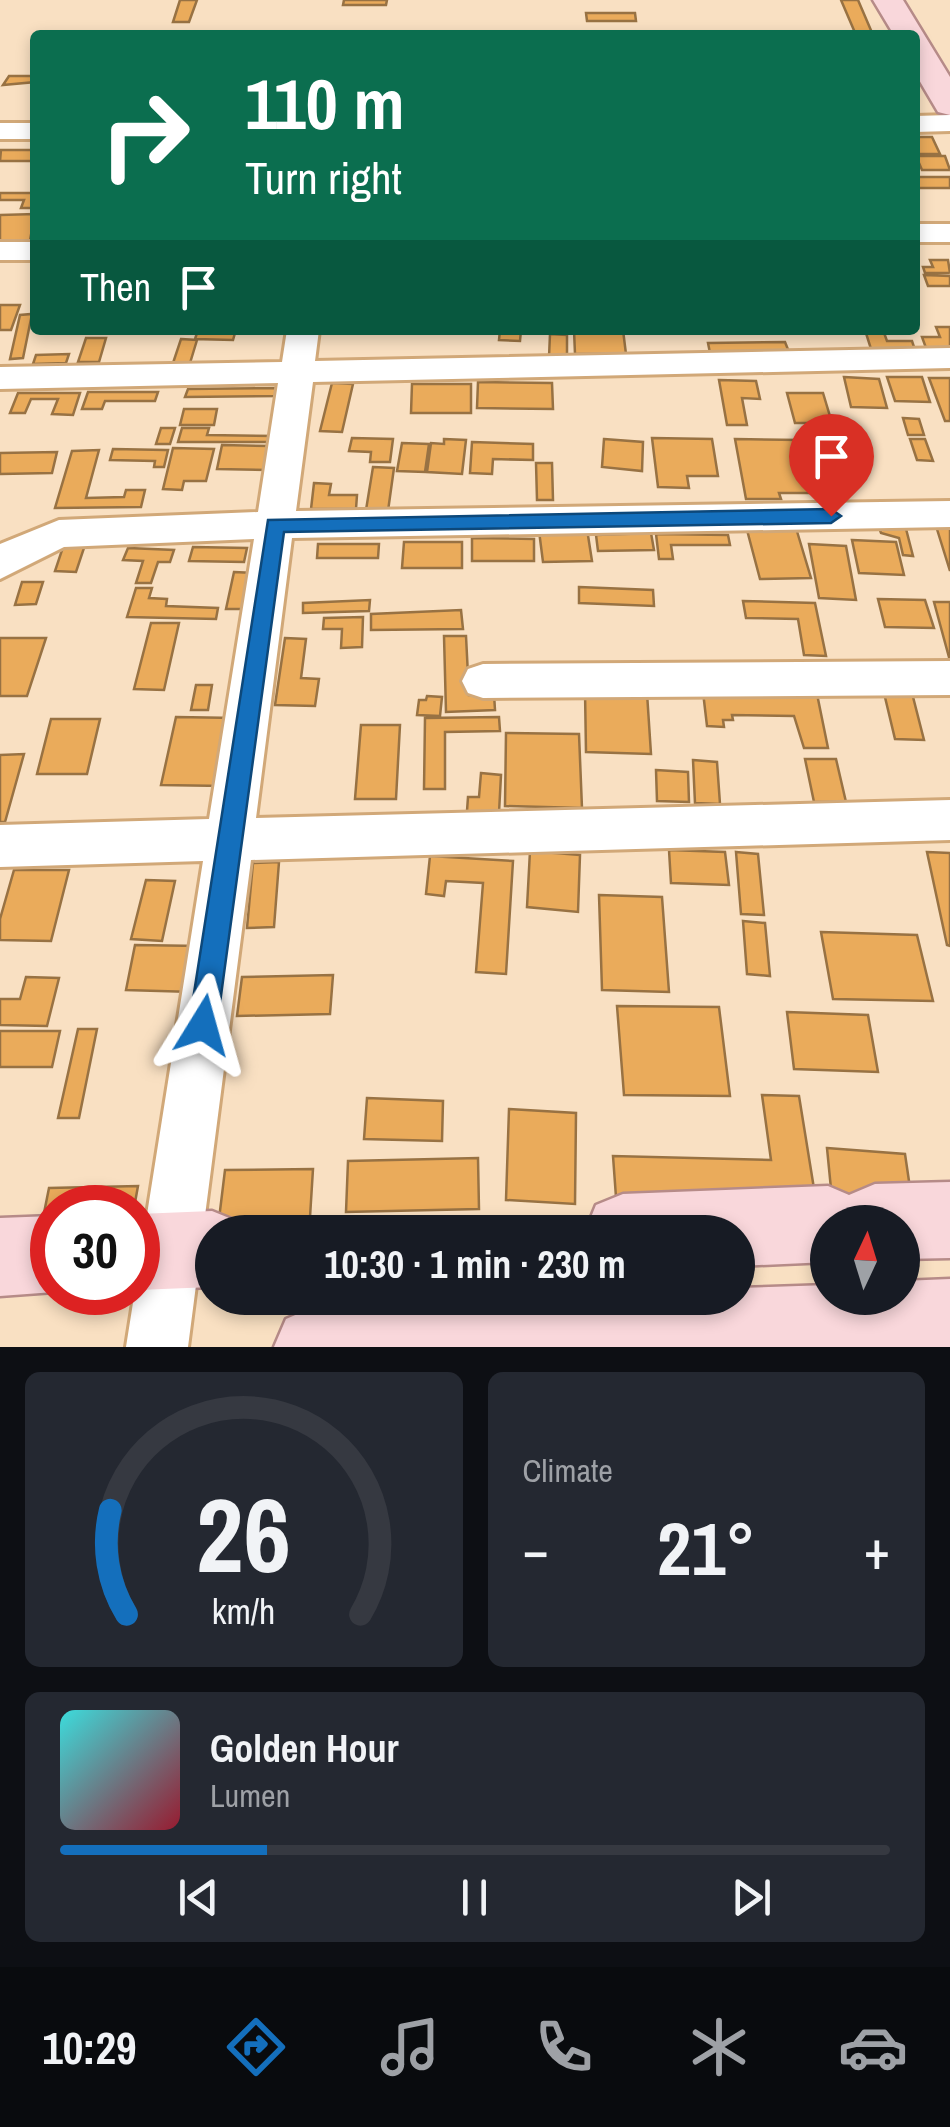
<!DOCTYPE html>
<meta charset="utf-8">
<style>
body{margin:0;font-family:"Archivo Narrow",sans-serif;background:#242831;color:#f1f3f6;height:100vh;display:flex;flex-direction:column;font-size:38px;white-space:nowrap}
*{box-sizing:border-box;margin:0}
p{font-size:32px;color:#9ea1a6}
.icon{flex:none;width:55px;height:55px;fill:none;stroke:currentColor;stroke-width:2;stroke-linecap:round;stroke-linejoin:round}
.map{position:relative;height:1347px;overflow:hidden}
.drawer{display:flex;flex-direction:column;gap:25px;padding:25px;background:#0d0f14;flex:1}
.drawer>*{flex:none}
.top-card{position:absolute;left:30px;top:30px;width:890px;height:305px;border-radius:10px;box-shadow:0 5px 15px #0003;background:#0b6e4f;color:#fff;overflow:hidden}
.needle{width:65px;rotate:4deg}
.tools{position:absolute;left:810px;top:1205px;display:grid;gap:20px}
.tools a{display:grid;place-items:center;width:110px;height:110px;border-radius:50%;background:#171b24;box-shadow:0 5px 15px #0003;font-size:50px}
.speed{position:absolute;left:30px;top:1185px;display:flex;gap:20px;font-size:50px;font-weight:700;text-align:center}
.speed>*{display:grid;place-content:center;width:130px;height:130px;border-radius:50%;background:#171b24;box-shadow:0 5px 15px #0003;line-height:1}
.speed .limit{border:15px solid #d22;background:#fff;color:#111}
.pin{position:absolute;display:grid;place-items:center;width:85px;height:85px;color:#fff;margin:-102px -42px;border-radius:50% 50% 50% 0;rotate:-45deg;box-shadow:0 0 10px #0007}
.pin .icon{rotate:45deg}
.me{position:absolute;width:110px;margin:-55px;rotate:8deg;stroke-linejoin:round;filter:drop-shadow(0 0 8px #0008)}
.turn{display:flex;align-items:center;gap:35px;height:210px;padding:0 50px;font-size:45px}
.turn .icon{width:130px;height:130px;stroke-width:2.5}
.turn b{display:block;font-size:70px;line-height:85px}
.then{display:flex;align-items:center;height:95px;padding:0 50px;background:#0003;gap:20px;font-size:38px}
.big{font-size:75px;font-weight:800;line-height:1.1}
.drawer .tile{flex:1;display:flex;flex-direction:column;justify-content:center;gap:15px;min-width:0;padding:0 35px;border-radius:15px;background:#242831}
.drawer .dial{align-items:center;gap:0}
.dial svg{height:260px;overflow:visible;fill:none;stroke:#363941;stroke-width:7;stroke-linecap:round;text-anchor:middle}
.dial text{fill:#f1f3f6;stroke:none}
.song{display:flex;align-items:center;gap:30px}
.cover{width:120px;height:120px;border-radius:15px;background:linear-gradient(135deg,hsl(180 70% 55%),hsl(350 70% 35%))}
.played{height:10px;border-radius:5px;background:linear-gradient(90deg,#146fbc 25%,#363941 25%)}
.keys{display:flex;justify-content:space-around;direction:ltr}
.heat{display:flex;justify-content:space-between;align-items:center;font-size:55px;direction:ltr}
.drawer .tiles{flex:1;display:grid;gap:25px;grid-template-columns:1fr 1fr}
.tile:last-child{grid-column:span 2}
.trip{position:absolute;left:195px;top:1215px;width:560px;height:100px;border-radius:50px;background:#171b24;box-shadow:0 5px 15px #0003;font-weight:800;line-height:100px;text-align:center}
.tab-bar{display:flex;height:160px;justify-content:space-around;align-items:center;background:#090b0e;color:#9ea1a6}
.tab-bar .icon{width:70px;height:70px}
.tab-bar .active{color:#146fbc}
.tab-bar b{font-size:45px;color:#f1f3f6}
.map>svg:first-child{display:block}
.building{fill:#eaab5b;stroke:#987243;stroke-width:2.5}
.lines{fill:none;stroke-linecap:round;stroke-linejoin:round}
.minor-casing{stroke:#d1a878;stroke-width:6}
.primary-casing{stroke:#b68b88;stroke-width:5}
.minor{fill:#fff;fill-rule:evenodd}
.primary{fill:#f9d7db;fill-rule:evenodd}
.route{fill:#146fbc;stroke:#0d487a;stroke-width:2.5}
</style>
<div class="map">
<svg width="950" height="1347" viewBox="0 0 950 1347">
<rect width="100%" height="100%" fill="#f9e0c2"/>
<path class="building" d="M180,0H197L189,22H173Z
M344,0H387L386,5H343Z
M841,0H858L873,35H856Z
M586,13H635L636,21H587Z
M9,76H35V82L3,85Z
M915,137H932L940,154H915Z
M35,150V161H0L1,150Z
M916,156H945L950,170H922Z
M915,177H950V188H915Z
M0,193H35V202L33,208H21L24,200H0Z
M35,214L30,240L0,241V215Z
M930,260H948L950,273H925L923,267H933Z
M924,275L950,276V286H928Z
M0,305H20L11,330H0Z
M32,314L23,358L10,359L20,315Z
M936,327H950V348H926L922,337H940Z
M198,330L210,332L235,333L233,340L195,339Z
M500,330H521L520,341L499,340Z
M574,330H623L626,354H575Z
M865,330H883L887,341H912L915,350L871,349Z
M550,334L567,335V358L549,357Z
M86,338H106L99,362H78Z
M181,339L197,340L190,363H173Z
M785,342L789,352L710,353L708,343Z
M69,354L66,363L33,364L36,355Z
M844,377L879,379L887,408L851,407Z
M887,377H922L930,402L895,401Z
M929,378H950V421H945Z
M719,380L756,381L760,399L742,398L747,425H727Z
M478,382L552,383L553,409L477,408Z
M332,383L353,384L342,432L320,431Z
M412,384H471V413H411Z
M280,388L279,396L185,397L188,389Z
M88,392H158L155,401H105L102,409H82Z
M18,393H80L73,415L52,414L58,399H31L25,413H10Z
M787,393H823L832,423H795Z
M184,409H217L214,425H180Z
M903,418L919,419L924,435H908Z
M161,428H175L170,444H156Z
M182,428H209L207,435L277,436L276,442H178Z
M352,438L393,439L390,462H370L371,452L349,451Z
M652,438L712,439L718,476H687L689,488L658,487Z
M444,439L466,440L462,474L427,472L431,443L444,444Z
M604,439L643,442L642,471L602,467Z
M735,439L800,440L812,493H779L781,499H746Z
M910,439H925L933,461L917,460Z
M472,442L533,444V460L493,459L492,474L470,473Z
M402,443L429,444L425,472L397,471Z
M222,445L272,446L268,470L217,469Z
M173,448L214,449L206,481H184L182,490L163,489Z
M113,449L166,450H168L164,467H154L155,461L110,460Z
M99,450L86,498L124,497L126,490H145L141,507L55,508L72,451Z
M57,452L52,473L0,474V453Z
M536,463H552L553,500H537Z
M373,467L394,468L388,511L366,510Z
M314,483L331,484L329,495H357L356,509H311Z
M878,525H905L913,556L903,555L899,538L881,533Z
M936,526L950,527V571Z
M796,528L811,578L760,579L747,530Z
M587,529L592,561L543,562L539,531Z
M651,533L654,550L598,551L596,535Z
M656,534L728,535L730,545H671L673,559H659Z
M472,538L534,539V561H472Z
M852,540L896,542L904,575L859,573Z
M404,542H462V568H402Z
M64,544L85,545L76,572L55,571Z
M318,544H379L378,558H317Z
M809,544L846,546L856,600L819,598Z
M193,547L247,548L244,562L189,561Z
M128,548L174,550L170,562H158L151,583H136L143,561L123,560Z
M234,572L254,573L248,609H226Z
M22,582H43L36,604L15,605Z
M579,587L653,590L654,606L579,603Z
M136,588H152L149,598L167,599L166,606L218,608L216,619L127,617Z
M878,599L925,600L934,628L885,627Z
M370,600L369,611L303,613V603Z
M743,601L815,603L826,656L804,655L798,619L746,618Z
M934,602H950V661Z
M461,610L463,629L371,630V614Z
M363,617L362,647L341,648L342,629H323L324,618Z
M151,623H179L164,690L134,689Z
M444,636H466L469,695L494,694L495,710L446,712Z
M0,638H46L27,696H0Z
M285,638L306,639L301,678L319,679L315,706L275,705Z
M196,685H212L208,710H191Z
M585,691L647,693L651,754L586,752Z
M703,692L817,694L828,748H804L794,716L732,715L733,720H723L724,727L707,726Z
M884,693H912L924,740L895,739Z
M427,696L442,697L440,716L417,715L419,700H426Z
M176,717L236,718L224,786L161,785Z
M499,717L500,731L445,732V789H424L425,718Z
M51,719H100L87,774H37Z
M361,725H400L396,799H355Z
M506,733L579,734L582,808L505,806Z
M24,754L5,822H0V755Z
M805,759H836L846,802H814Z
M693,760L717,762L720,804L695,803Z
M656,770L688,772L689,802L657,801Z
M481,773L501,775L499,813L467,811L468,797H479Z
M669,850L725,852L729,885L671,883Z
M530,851L580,855L578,912L527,907Z
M736,852L758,854L764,915L741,914Z
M927,852L950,853V946L947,945Z
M430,856L513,861L506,974L476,972L483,883L446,881L444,896L426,894Z
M279,862L274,927L247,928L253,863Z
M14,870H69L51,941L0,940V919Z
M146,880L175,881L162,941L131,939Z
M599,895L662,897L669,992L602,990Z
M743,921L765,923L770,976L747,974Z
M821,932L917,935L933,1001L833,999Z
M135,945L200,946L193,992L126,990Z
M333,975L330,1014L237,1016L242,977Z
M26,977L59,978L47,1026L0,1025V999H20Z
M617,1006L719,1007L730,1096L624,1095Z
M787,1012L868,1015L878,1072L794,1069Z
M78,1029H97L79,1118H58Z
M0,1031H60L52,1067H0Z
M762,1095L799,1096L816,1201L616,1197L613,1156L771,1160Z
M367,1098L443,1101L442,1141L364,1139Z
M509,1109L576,1113L575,1204L506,1200Z
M827,1148L905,1154L914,1215L833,1209Z
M478,1158L479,1209L346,1212L348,1161Z
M313,1169L310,1217L219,1219L225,1170Z
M138,1186L134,1208H52V1213H44L49,1188Z"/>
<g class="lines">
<g class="minor-casing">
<path id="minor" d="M950,115V131L915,132V116Z
M0,123H35V139H0Z
M915,224H950V242H915Z
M0,242H35V260H0Z
M287,330H319L315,361L950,348V368L313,382L296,511L950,501V527L292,538L256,818L950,800V840L251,860L188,1347H126L203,861L0,867V825L209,819L254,539L64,547L0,579V544L59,520L258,512L278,383L0,389V367L282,362Z
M950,661V695L483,698L468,693L462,681L468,669L483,664Z"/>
</g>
<g class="primary-casing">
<path id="primary" d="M873,0H903L950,77V115L938,112L915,73V35H894Z
M950,1182V1258L902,1259V1222H828V1262L738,1266V1232H585L596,1205L623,1194L828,1186L849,1195L875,1184Z
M212,1211L239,1222L244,1232H212V1287L138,1290V1214Z
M52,1216L54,1292L0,1296V1218Z
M950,1279V1347H274L286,1319L314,1307L528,1298H738V1288L828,1285V1298H902V1281Z"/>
</g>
<use href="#minor" class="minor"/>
<use href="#primary" class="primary"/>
</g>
<path class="route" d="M831,509L841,516L831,523L284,532L217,1025L213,1035L203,1039L193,1035L189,1025L268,520Z"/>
</svg>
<div class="tools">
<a><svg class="needle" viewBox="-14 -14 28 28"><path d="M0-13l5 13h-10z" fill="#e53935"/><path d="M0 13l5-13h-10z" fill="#9ea1a6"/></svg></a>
</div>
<div class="speed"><div class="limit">30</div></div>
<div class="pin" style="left:831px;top:516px;background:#d93025"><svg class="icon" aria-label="arrive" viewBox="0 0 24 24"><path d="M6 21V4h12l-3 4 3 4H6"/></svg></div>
<svg class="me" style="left:203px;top:1025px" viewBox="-20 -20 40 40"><path d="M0-17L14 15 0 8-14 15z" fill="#146fbc" stroke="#fff" stroke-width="4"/></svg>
<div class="trip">10:30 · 1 min · 230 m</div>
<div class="top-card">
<div class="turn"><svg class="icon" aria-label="right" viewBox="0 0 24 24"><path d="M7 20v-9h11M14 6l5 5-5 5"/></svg><div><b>110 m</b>Turn right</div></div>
<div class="then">Then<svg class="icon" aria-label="arrive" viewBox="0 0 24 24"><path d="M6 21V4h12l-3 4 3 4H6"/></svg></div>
</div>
</div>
<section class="drawer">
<div class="tiles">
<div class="tile dial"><svg viewBox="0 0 100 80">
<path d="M14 69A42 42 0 1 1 86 69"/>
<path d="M14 69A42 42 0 0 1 9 37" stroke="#146fbc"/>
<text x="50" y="56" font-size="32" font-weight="700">26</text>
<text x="50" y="72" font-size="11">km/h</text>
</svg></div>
<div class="tile"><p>Climate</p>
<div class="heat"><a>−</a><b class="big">21°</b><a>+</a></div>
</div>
<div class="tile">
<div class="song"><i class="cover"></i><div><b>Golden Hour</b><p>Lumen</p></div></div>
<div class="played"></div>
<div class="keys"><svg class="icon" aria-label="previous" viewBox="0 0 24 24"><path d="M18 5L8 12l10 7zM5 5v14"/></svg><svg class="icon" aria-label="pause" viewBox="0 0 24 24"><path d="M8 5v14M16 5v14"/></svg><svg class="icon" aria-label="next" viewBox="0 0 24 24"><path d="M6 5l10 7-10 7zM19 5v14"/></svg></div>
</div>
</div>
</section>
<nav class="tab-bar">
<b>10:29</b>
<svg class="icon active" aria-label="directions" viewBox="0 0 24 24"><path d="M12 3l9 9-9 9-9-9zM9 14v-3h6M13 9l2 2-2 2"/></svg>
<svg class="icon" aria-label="music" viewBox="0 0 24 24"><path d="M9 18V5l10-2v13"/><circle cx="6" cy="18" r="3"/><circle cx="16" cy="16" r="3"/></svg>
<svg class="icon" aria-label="phone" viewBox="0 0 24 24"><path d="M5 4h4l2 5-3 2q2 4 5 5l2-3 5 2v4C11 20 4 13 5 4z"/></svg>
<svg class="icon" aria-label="climate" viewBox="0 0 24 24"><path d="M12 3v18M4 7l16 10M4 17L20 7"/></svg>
<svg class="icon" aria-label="car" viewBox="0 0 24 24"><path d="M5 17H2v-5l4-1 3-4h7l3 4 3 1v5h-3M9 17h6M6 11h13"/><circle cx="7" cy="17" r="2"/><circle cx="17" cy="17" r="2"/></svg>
</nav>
